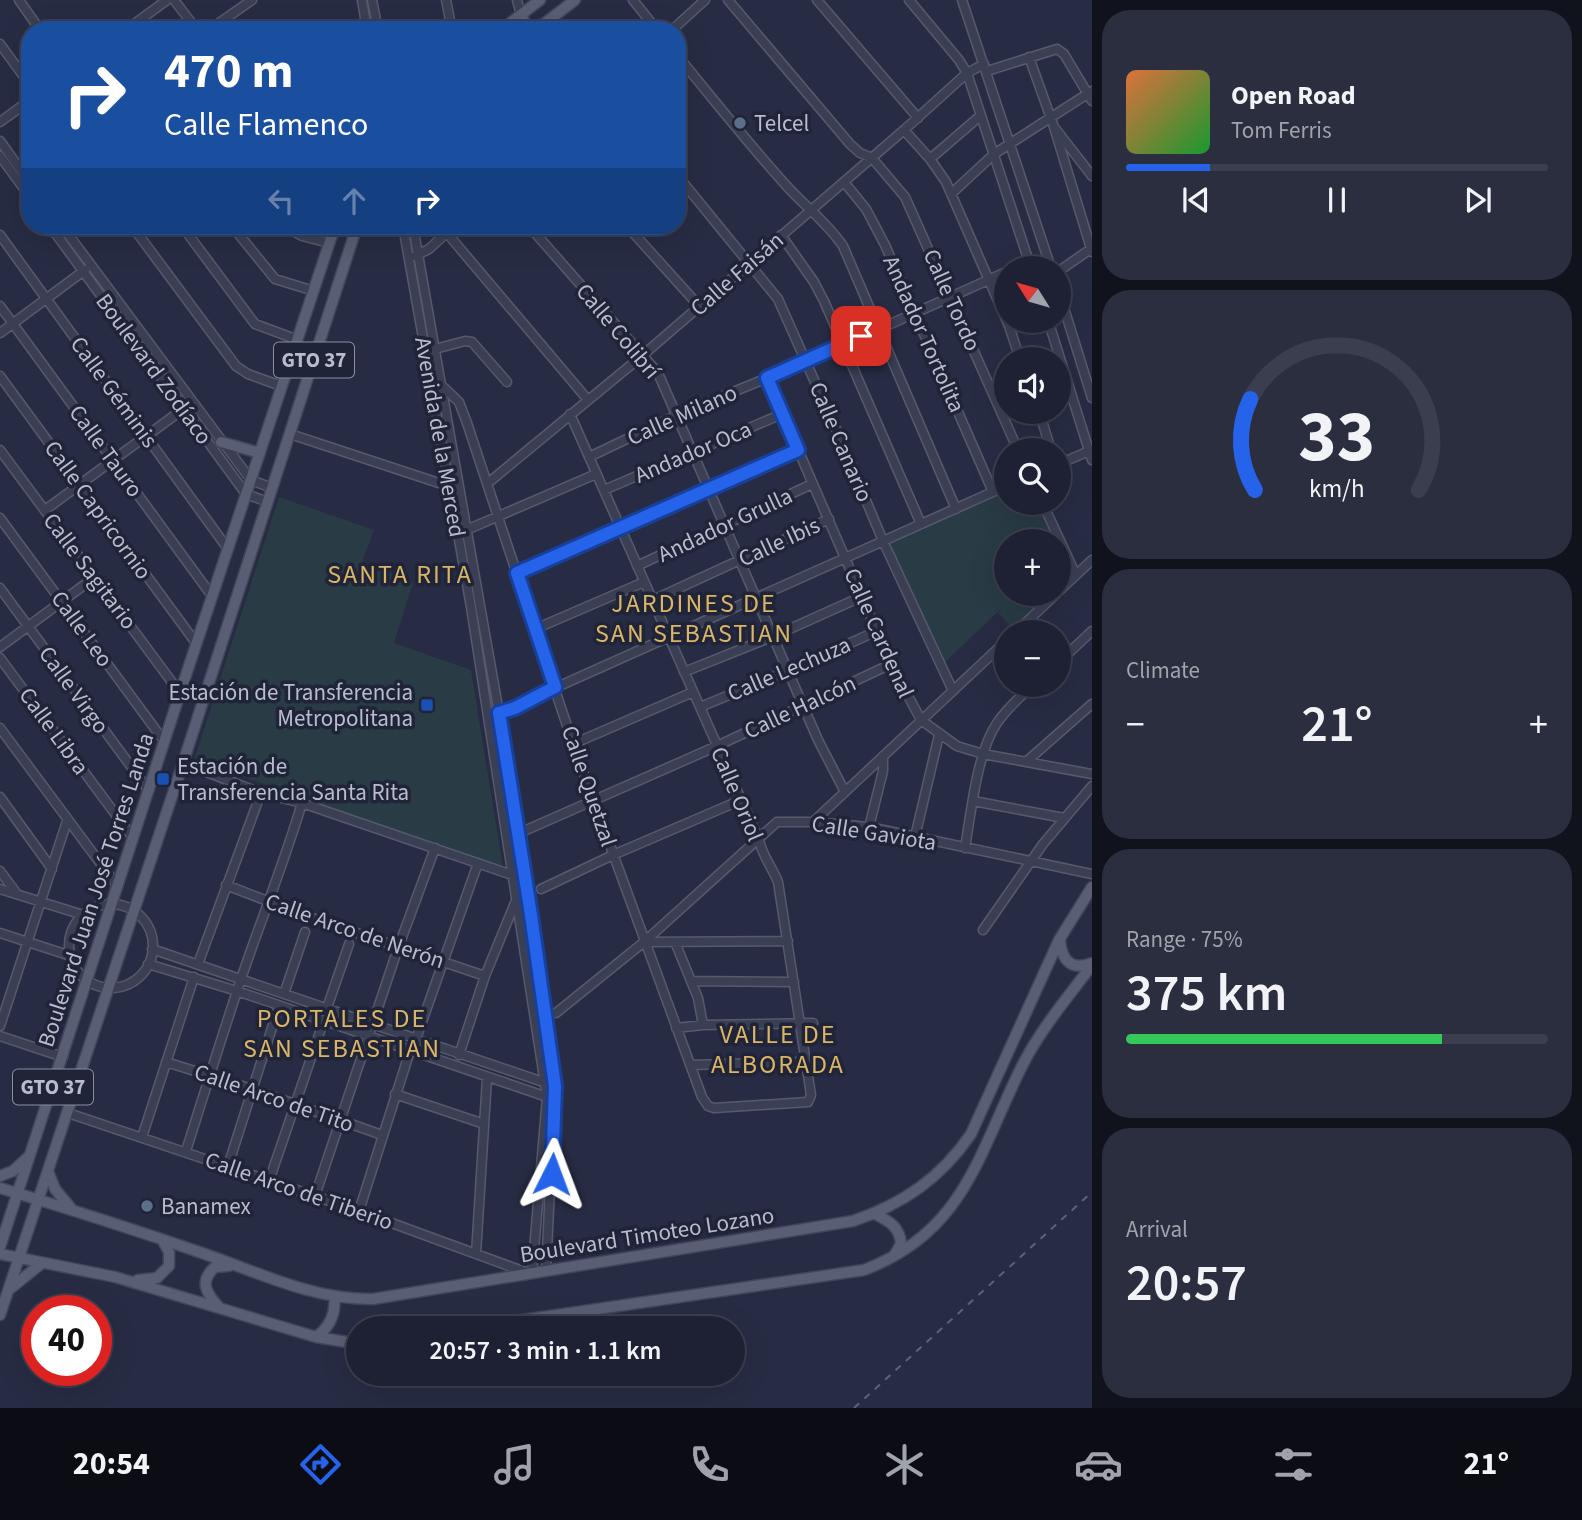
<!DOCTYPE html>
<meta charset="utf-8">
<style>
body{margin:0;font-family:"Source Sans 3",sans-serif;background:#2a2e3f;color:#f1f3f6;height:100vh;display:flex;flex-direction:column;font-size:26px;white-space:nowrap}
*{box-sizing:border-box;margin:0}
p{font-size:23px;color:#a0a3ac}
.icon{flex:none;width:38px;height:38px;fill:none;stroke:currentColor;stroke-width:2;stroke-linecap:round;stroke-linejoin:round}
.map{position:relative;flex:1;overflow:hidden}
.side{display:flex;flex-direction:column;gap:10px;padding:10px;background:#10121c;width:490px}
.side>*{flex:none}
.hud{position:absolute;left:21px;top:21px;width:665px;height:214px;border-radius:28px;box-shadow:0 7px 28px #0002,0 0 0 2px #3b3e4e;background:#1a4fa0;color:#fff;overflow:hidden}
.needle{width:46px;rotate:307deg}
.controls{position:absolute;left:994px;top:256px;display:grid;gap:14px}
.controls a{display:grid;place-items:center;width:77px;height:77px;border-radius:50%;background:#1d2133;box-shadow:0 7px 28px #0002,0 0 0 2px #3b3e4e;font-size:35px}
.speed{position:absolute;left:21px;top:1295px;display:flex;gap:14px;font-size:35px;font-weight:700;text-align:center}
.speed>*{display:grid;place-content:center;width:91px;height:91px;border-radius:50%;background:#1d2133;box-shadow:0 7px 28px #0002,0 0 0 2px #3b3e4e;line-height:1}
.speed .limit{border:10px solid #d22;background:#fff;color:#111}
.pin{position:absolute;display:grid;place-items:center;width:60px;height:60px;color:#fff;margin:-30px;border-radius:14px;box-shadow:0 4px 10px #0006}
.me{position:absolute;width:77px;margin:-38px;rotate:3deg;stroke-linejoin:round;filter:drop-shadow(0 0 5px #0008)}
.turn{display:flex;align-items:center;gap:24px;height:147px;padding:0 28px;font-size:32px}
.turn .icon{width:91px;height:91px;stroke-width:2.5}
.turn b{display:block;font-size:49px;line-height:60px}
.lanes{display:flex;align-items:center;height:66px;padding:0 28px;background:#0003;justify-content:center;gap:35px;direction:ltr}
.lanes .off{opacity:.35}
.big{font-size:52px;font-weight:600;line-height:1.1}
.side .card{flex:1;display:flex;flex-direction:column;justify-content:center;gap:10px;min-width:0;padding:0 24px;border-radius:28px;background:#2a2e3f}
.side .dial{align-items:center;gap:0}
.dial svg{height:182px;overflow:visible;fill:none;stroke:#3b3e4e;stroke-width:7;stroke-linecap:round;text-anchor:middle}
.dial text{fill:#f1f3f6;stroke:none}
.song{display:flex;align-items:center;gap:21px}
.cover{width:84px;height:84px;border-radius:10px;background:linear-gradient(135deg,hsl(20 70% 55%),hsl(130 70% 35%))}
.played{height:7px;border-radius:4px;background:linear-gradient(90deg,#2563eb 20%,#3b3e4e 20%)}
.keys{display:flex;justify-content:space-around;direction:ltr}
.heat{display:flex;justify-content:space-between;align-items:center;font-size:38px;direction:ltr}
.charge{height:10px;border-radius:5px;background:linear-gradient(90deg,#34c759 75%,#3b3e4e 0)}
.trip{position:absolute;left:346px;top:1316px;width:399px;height:70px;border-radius:35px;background:#1d2133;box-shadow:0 7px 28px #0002,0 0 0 2px #3b3e4e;font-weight:600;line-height:70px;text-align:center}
.dock{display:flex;height:112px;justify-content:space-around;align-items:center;background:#0c0d14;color:#a0a3ac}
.dock .icon{width:49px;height:49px}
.dock .on{color:#2563eb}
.dock b{font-size:32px;color:#f1f3f6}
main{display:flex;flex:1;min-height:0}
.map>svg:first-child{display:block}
.green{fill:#293b45}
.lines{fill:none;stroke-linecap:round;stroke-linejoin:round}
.minor-casing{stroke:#575a6e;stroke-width:11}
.major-casing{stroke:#42465a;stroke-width:13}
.minor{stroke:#3b3f54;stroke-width:8}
.major{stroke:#595e74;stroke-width:10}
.rail{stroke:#5d627b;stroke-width:2;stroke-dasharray:7 7;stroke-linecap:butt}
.route-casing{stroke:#184099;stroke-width:18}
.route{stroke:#2563eb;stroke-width:12}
.service-dot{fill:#5c6f8a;stroke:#202439;stroke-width:2.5}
.transit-dot{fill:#1a4fb4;stroke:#202439;stroke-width:2.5}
.labels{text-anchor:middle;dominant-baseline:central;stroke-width:7;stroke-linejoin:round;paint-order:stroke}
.shield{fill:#202439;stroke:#8b8ea1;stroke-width:2}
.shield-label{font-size:21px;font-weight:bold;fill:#b9bccd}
.poi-label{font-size:23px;fill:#b9bccd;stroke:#202439;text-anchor:start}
.street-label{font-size:23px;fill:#b9bccd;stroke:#202439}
.quarter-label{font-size:26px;letter-spacing:2px;fill:#dab567;stroke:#202439}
</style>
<main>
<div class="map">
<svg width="1092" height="1408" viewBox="0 0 1092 1408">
<rect width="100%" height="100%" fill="#272c44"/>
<path class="green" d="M1006,492V502H1037L1055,541H1006V593H1050L1013,629L998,613L1006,604L945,662L888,542Z
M279,497L374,530L362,562L413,583L394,643L471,670L503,867L194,760Z"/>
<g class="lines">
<g class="minor-casing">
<path id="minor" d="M19,0L40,30
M174,0L197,30
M362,0L367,30
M372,0L378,30
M446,0L452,30
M517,0L521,15
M633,0L657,30
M728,0L850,144L860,153L872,158L905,197L1018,450
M817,0L918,118
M909,0L959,60L967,73L1031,268
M962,0L1051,268
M550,20L558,30
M126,30L167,0
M209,30L252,0
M672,30L705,0
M0,44L30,85
M677,55C712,98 747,142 784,183C803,205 826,221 843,246L956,509
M1029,57L1054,127L1092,252
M987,71L1057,49L1064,54L1092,101
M0,122L30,100
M1054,127L1092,176
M904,130L930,159L946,182L1009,326L1020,359
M0,141L30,183
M0,156L30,197
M930,159L980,116
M677,175L778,299L839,436L883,541L953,691
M844,182L866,209L885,245L993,492
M951,194L994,154L1092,91
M50,226L246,494L268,502
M62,226L251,480L272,488
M132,226L236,366L248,374L281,386
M182,226L255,324L298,340
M232,226L275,279L314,291
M284,226L302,236L329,243
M403,226L471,607L547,1097L532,1273
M413,226L499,713L531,915L555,1086L546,1271
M529,226L658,373L818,740L845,792
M627,226L700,307
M446,232L588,400
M0,235L228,549
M781,235L814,282L824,301L921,524
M415,256L429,249L454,226
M1018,268L1030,263
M1059,271L1092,248
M1059,292L1092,398
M0,306L212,596
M1048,320L1092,460
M0,333L85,270
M435,349L465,341L472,342L507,382
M0,376L196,643
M767,378L891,664L921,720L957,746L983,754L1092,774
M440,384L459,402L467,423L573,744L702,1097L708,1106L714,1108L808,1102L811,1095L778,882C772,867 762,855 759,840L570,414
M1039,411L1051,450
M152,432L183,409
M290,434L448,486
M0,450L180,693
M589,457L677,415L806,362L1006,272
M1059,464L1089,451
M488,483L643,355L904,130L967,73L984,64
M604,490L782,414
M1042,502L1076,575
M45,510L146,436
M0,518L164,741
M464,531L596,474
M637,566L812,484
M517,573L798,450
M0,588L149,791
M1059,591L1092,560
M653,600L829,519
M535,629L644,582
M1016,632L1057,593
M0,647L95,577
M0,658L133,838
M1059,662L1092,631
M684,672L774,636L863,596
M700,707L790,670L877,631
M499,713L1006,486
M0,728L118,887
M573,744L693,692
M1027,761L1092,704
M183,763L261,793L302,803L515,876
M0,797L52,869
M973,801L1064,818
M813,822L1006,641
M869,827L883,771V756
M517,832L524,831L717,746L891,664
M915,837L939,735
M965,848C971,813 977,752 997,723C1007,708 1021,696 1034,684
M0,871L17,894
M226,885L309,917L485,976
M0,889L83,915
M541,889L613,855L741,800
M69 946a42 42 0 1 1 84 0a42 42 0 1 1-84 0Z
M983,930L1043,844L1092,786
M0,933L71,956
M644,942L788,941
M675,942L698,998L703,1025
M152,949L549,1084
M148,964L237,991L550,1098
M198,964L261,793
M691,981L794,982
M284,994L305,932
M327,1008L349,944
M556,1013L644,942L777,822H813L869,827L1092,874
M0,1026L67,821
M676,1028L703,1025L813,1023
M0,1036L63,1057
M416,1039L478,863
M459,1055L485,976L517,898
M166,1062L252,1089L382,1135
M690,1065L805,1062
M395,1094L484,1124
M68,1113L359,1211L528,1273
M142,1137L194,977
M186,1151C204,1094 222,1036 241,979C261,920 284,863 302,803
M228,1166L279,1006
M269,1181L324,1020
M315,1196L398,948L435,848
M359,1211L410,1051
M476,1254L487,1078"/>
</g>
<g class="major-casing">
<path id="major" d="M521,15L529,30
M501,30L540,0
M536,30L575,0
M221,442L260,453
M1060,941C1062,961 1072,971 1092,963
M48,1171L55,1189L70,1207
M0,1176L13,1171L27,1158
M0,1188C66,1208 133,1229 199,1252C256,1271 311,1300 373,1299L853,1221C903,1204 941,1178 971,1134L1059,940L1092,887
M875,1214C889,1221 900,1227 901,1244L895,1254
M0,1247L180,693L335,226
M0,1254L115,1277L316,1337L359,1344
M138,1280L157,1278L169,1266V1252L163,1241
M11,1288L42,1263
M218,1306C206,1293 199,1281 215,1267L229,1266
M0,1315L183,763L357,226
M468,1328L864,1270C965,1232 979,1152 1022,1066C1040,1030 1068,997 1092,965
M316,1337C330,1327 336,1314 334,1297"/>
</g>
<use href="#minor" class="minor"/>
<use href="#major" class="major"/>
<path class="rail" d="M854,1408L1092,1192"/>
</g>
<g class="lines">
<g class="route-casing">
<path id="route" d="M552,1174L555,1086L531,915L499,713L515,708L555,687L517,573L798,450L767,378L861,336"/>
</g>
<use href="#route" class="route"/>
</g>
<g class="service-dot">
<circle cx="740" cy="123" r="7"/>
<circle cx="147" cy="1206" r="7"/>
</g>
<g class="transit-dot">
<rect x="420" y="698" width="14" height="14" rx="3.5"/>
<rect x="156" y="772" width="14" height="14" rx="3.5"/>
</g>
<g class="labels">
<g class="shield">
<rect x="274" y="342.5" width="80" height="35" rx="5"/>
<rect x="13" y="1069.5" width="80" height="35" rx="5"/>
</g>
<g class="shield-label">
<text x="314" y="360">GTO 37</text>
<text x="53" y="1087">GTO 37</text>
</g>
<g class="poi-label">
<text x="754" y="123">Telcel</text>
<text x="413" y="692" text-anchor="end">Estación de Transferencia<tspan x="413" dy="26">Metropolitana</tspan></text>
<text x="177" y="766">Estación de<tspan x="177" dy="26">Transferencia Santa Rita</tspan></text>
<text x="161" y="1206">Banamex</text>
</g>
<g class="street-label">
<text transform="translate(737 274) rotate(-41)">Calle Faisán</text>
<text transform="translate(952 300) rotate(66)">Calle Tordo</text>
<text transform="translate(618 331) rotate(50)">Calle Colibrí</text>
<text transform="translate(924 334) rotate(66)">Andador Tortolita</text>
<text transform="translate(154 369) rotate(54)">Boulevard Zodíaco</text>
<text transform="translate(114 392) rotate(54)">Calle Géminis</text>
<text transform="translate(682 415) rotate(-24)">Calle Milano</text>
<text transform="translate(440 437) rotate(80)">Avenida de la Merced</text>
<text transform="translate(841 442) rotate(67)">Calle Canario</text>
<text transform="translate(106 451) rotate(54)">Calle Tauro</text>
<text transform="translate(693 452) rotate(-23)">Andador Oca</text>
<text transform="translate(98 510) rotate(54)">Calle Capricornio</text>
<text transform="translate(725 525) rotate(-25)">Andador Grulla</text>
<text transform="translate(779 542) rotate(-25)">Calle Ibis</text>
<text transform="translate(90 571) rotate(53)">Calle Sagitario</text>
<text transform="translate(82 629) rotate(54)">Calle Leo</text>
<text transform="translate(879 633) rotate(66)">Calle Cardenal</text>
<text transform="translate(789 669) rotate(-23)">Calle Lechuza</text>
<text transform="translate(74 690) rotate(54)">Calle Virgo</text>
<text transform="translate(800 707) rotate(-25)">Calle Halcón</text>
<text transform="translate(54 731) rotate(54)">Calle Libra</text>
<text transform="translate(589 786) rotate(71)">Calle Quetzal</text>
<text transform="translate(737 794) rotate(67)">Calle Oriol</text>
<text transform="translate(874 833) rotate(9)">Calle Gaviota</text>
<text transform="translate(96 890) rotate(-72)">Boulevard Juan José Torres Landa</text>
<text transform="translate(355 931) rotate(19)">Calle Arco de Nerón</text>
<text transform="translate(274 1098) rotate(19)">Calle Arco de Tito</text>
<text transform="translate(299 1191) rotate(19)">Calle Arco de Tiberio</text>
<text transform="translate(647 1235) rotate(-9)">Boulevard Timoteo Lozano</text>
</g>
<g class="quarter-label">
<text x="400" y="574">SANTA RITA</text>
<text x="694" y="603">JARDINES DE<tspan x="694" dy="30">SAN SEBASTIAN</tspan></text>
<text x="342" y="1018">PORTALES DE<tspan x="342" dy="30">SAN SEBASTIAN</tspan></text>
<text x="778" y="1034">VALLE DE<tspan x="778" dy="30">ALBORADA</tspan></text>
</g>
</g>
</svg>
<div class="controls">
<a><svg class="needle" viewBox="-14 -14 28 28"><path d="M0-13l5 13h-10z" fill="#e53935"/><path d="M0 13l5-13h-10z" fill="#a0a3ac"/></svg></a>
<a><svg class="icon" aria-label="sound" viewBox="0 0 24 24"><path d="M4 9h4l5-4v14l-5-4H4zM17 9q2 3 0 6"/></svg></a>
<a><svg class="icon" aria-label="search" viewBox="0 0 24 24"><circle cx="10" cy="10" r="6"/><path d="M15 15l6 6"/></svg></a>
<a>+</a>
<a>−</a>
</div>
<div class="speed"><div class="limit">40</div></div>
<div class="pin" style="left:861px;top:336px;background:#d93025"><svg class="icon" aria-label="arrive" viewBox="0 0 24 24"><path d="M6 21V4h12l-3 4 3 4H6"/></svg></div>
<svg class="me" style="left:552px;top:1174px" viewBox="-20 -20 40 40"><path d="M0-17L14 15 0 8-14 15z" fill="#2563eb" stroke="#fff" stroke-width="4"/></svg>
<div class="trip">20:57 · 3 min · 1.1 km</div>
<div class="hud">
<div class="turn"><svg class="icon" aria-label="right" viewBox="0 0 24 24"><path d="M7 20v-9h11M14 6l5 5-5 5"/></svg><div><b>470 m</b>Calle Flamenco</div></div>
<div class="lanes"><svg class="icon off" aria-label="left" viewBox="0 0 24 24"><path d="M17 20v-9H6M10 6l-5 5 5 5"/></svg><svg class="icon off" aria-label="ahead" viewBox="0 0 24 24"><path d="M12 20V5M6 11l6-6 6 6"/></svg><svg class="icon" aria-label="right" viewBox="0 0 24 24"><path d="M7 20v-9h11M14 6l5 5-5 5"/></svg></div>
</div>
</div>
<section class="side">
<div class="card">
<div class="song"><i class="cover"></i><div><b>Open Road</b><p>Tom Ferris</p></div></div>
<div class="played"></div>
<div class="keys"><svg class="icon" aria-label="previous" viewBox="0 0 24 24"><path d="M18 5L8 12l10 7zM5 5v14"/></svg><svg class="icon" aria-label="pause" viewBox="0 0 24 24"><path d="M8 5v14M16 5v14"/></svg><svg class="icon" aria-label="next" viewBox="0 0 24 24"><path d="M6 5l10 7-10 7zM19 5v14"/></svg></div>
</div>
<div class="card dial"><svg viewBox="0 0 100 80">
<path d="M14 69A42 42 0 1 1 86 69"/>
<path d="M14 69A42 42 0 0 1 12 29" stroke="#2563eb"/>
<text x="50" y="56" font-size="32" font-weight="700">33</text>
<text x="50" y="72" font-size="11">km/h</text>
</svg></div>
<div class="card"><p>Climate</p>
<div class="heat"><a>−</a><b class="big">21°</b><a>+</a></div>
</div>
<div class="card"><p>Range · 75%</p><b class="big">375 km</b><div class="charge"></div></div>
<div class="card"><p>Arrival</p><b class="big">20:57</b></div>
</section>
</main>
<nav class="dock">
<b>20:54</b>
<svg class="icon on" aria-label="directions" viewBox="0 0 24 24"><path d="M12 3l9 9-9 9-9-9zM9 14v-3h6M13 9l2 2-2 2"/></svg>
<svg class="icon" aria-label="music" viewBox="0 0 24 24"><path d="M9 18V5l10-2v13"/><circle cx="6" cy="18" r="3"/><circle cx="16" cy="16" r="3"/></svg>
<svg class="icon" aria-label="phone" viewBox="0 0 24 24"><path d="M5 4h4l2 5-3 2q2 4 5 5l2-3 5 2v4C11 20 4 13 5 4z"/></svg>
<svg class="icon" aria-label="climate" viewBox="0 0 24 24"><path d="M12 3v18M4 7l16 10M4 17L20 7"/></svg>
<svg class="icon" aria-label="car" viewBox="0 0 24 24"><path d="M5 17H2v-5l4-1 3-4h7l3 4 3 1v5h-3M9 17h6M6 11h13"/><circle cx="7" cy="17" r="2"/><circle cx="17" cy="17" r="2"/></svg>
<svg class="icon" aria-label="filters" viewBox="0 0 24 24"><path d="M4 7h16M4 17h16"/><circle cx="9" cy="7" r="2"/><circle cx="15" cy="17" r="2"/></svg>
<b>21°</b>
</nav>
